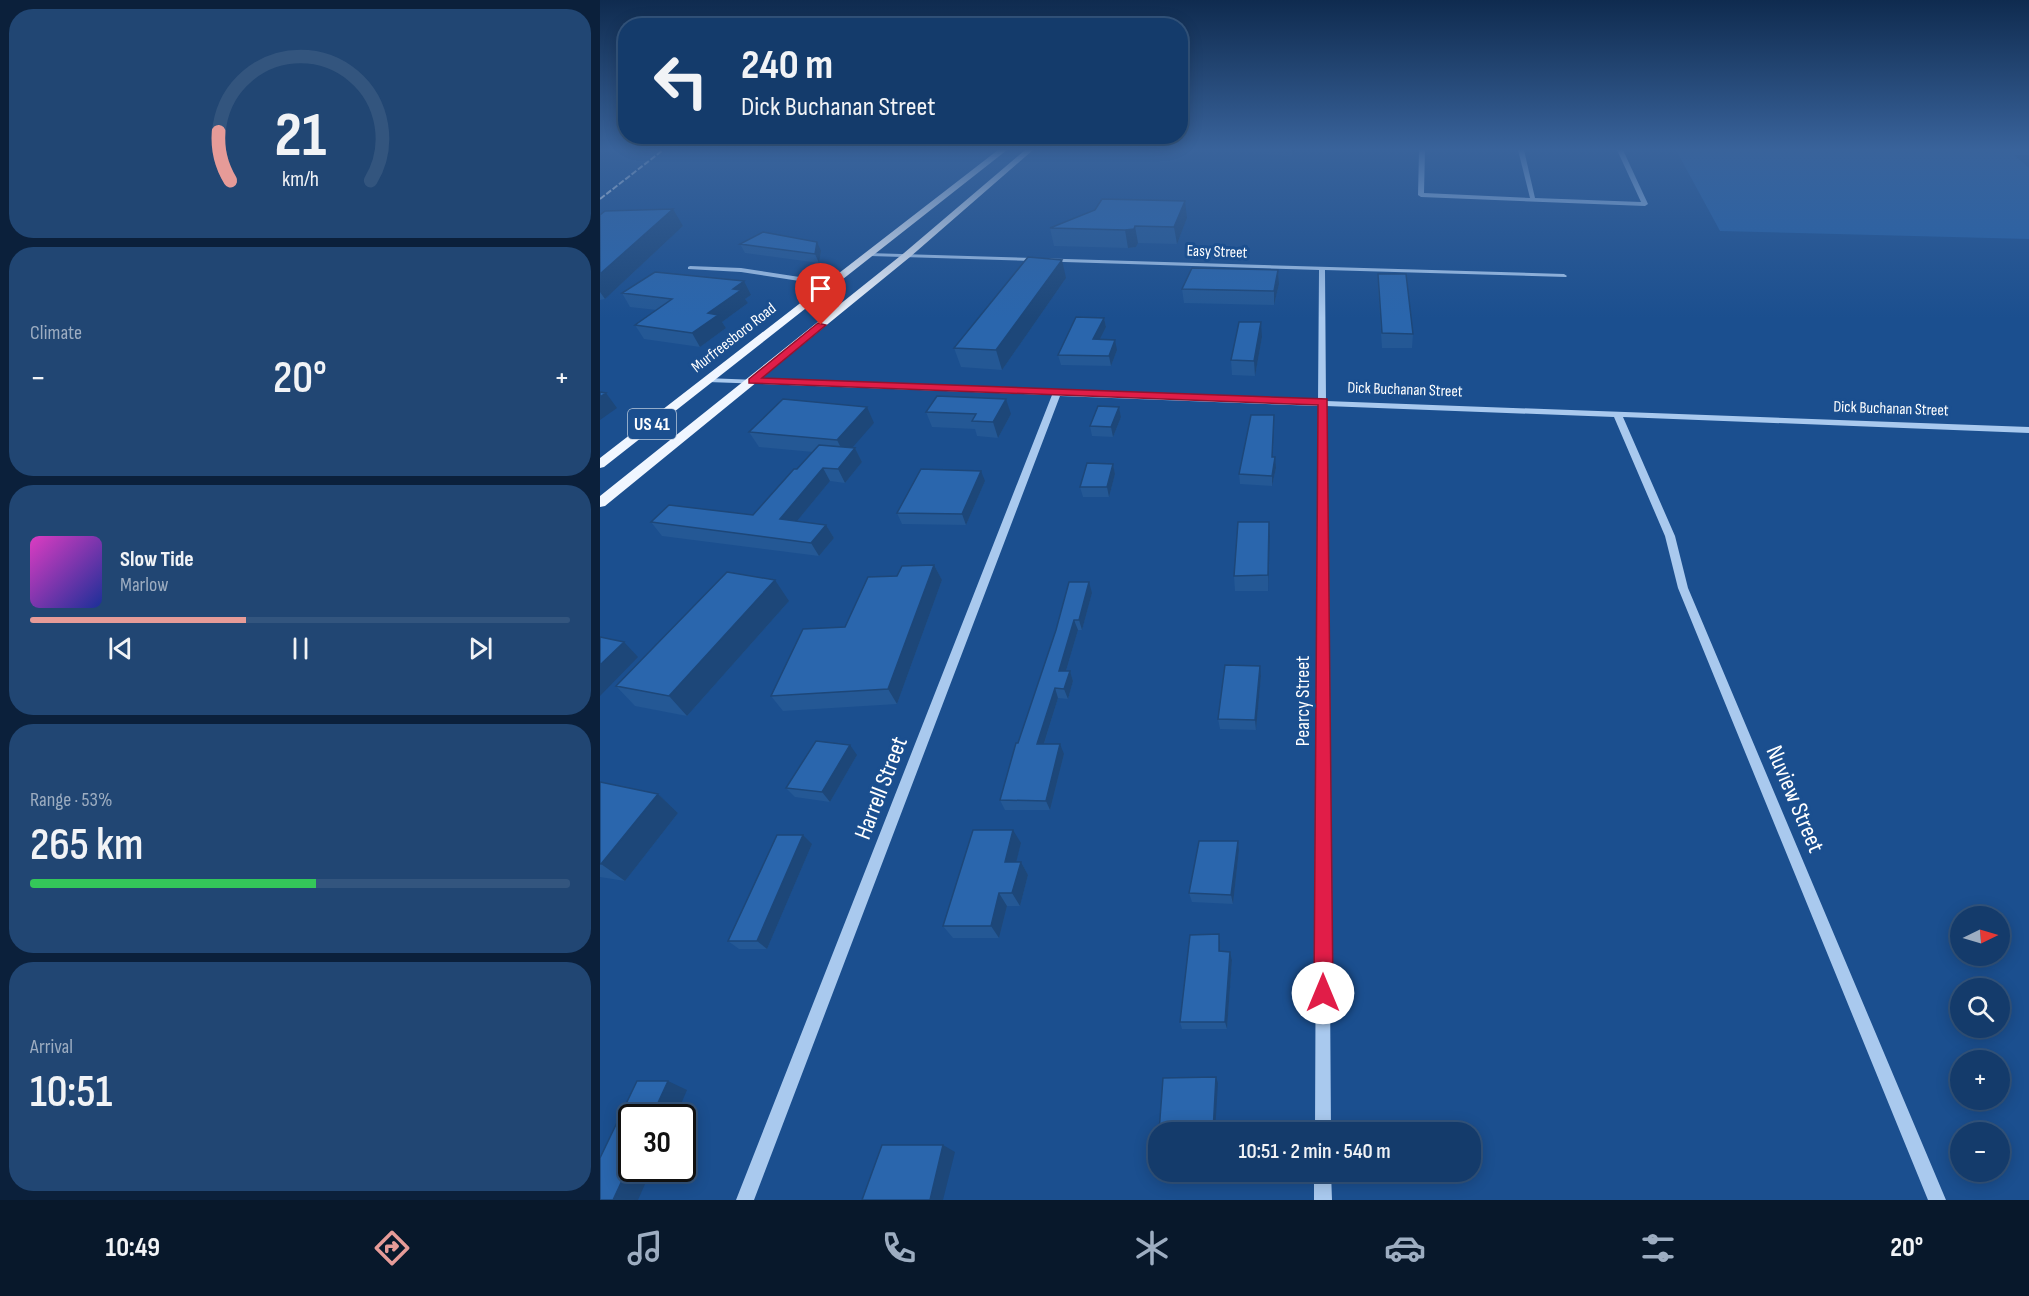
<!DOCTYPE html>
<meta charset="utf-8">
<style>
body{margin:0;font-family:"Sofia Sans Condensed",sans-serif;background:#214673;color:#f1f3f6;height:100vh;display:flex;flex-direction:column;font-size:22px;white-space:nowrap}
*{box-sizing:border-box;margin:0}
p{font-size:20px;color:#9dadc1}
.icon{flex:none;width:33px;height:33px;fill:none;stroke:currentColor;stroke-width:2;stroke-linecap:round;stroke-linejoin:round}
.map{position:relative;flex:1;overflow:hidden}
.drawer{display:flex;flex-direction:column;gap:9px;padding:9px;background:#0b203b;width:600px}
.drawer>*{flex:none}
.top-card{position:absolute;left:18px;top:18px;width:570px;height:126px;border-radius:24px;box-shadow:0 3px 15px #0003,0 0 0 2px #33557e;background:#143b6b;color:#f1f3f6;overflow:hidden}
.needle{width:39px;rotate:85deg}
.controls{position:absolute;left:1350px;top:906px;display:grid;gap:12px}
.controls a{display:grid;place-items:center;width:60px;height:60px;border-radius:50%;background:#143b6b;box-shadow:0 3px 15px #0003,0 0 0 2px #33557e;font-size:30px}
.speed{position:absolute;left:18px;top:1104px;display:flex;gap:12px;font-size:30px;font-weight:700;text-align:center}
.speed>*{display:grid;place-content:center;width:78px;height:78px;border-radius:50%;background:#143b6b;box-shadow:0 3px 15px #0003,0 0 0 2px #33557e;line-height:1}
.speed .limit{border:3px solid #111;border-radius:9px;background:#fff;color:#111}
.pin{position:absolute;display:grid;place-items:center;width:51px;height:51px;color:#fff;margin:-62px -26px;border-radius:50% 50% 50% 0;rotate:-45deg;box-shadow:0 0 6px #0007}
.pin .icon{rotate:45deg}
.me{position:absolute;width:66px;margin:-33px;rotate:0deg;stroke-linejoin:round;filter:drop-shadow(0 0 4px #0008)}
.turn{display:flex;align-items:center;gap:21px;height:126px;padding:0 24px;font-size:27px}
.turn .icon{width:78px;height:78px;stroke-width:2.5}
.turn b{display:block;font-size:42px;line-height:51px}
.big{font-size:45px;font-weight:600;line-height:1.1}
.drawer .tile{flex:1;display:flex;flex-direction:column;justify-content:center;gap:9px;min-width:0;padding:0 21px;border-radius:24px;background:#214673}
.drawer .dial{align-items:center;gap:0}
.dial svg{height:156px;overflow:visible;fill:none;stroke:#33557e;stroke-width:7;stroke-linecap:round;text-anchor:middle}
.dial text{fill:#f1f3f6;stroke:none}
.song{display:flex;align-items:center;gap:18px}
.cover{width:72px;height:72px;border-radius:9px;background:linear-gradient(135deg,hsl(310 70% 55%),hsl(230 70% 35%))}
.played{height:6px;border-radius:3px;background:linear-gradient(90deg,#e69b98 40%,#33557e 40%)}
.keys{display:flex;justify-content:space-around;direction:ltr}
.heat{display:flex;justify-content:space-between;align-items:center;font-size:33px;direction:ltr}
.charge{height:9px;border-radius:4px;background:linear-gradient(90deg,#34c759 53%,#33557e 0)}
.trip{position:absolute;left:548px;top:1122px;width:333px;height:60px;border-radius:24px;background:#143b6b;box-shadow:0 3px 15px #0003,0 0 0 2px #33557e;font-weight:600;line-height:60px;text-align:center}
.tab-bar{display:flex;height:96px;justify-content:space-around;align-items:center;background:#08182b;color:#9dadc1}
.tab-bar .icon{width:42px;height:42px}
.tab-bar .active{color:#e69b98}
.tab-bar b{font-size:27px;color:#f1f3f6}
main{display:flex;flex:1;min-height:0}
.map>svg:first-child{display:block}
.green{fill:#2461a8}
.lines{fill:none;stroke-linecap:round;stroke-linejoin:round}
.minor{fill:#a9c9ee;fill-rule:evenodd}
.major{fill:#f0f6ff;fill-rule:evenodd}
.rail{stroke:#fff;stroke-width:2;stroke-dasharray:6 2;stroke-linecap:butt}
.wall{fill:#245895}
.shaded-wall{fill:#1d4779}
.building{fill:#2a66ad;stroke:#1d4779;stroke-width:1.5}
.route{fill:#e11d48;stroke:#92132f;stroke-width:1.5}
.labels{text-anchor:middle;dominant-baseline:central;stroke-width:6;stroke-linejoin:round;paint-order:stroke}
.far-street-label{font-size:16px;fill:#fff;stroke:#1b4f8f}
.shield{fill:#1b4f8f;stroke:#bbcadd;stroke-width:1.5}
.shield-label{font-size:18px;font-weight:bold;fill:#fff}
.street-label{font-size:20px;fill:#fff;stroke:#1b4f8f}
.near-street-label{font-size:24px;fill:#fff;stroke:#1b4f8f}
</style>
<main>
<section class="drawer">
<div class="tile dial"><svg viewBox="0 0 100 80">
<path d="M14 69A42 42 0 1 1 86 69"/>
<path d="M14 69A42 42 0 0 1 8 44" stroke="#e69b98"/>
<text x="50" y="56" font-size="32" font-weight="700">21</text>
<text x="50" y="72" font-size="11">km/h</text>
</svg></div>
<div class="tile"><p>Climate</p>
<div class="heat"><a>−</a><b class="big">20°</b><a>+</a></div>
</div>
<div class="tile">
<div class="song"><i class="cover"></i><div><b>Slow Tide</b><p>Marlow</p></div></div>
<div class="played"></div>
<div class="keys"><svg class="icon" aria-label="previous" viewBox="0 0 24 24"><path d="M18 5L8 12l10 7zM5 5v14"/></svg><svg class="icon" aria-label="pause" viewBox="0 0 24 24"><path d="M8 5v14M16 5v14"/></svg><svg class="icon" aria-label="next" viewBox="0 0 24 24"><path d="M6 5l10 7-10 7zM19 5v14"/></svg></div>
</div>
<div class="tile"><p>Range · 53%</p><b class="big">265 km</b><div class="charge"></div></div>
<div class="tile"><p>Arrival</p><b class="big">10:51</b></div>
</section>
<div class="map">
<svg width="1429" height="1200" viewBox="0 0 1429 1200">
<rect width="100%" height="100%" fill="#1b4f8f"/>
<path class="green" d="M1076,150H1429V155H1414L1429,168V239L1120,231Z"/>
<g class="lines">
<path class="minor" d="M819,150H825L824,193L930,198L918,150H924L935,198L1041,202L1017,150H1023L1048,204L1045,206L821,197L818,195Z
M268,253L964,274L967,276L966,277L725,270L726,401L1429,427V433L1023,417L1075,536L1088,588L1346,1200H1328L1078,588L1065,536L1014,417L726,406L731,1132H715L718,406L460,396L154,1200H136L452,395L108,382H105V378L454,391L458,389L462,391L718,401L719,270L270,256L268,255Z
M90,266L141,268L232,282L235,284L232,286L141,272L88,269V267Z
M714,1172H731L732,1200H714Z"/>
<path class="major" d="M398,150H407L4,467L0,468V458Z
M425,150H433L310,257L5,506L0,507V496L304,253Z"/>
<path class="rail" d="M0,199L63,150"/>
</g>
<path class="wall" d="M649,150H696L692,156L649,153Z
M0,215L83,226L5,299L0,300Z
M587,218L577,244L538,243L536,247L528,248L454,246L450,228Z
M140,244L221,251L219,263L145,253Z
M678,270L679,284L674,305L584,303L582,289Z
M778,274L813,334L812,348H782L778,288Z
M466,278L402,370L361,367L354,348Z
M22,293L151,295L145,299L148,303L122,322L126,328L100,347L44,339L35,325L57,310L30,307Z
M504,318L506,327L500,339L517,350L511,366L461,365L458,355Z
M662,337L655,376L632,375L631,360Z
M519,407L521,417L513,437L492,436L490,426Z
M326,412L411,414L398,438L377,436L375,429L332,427Z
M674,415L673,457L676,468L672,486L640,484L639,474Z
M274,423L251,448H255L262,462L245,483L230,481L197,521L226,525L234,538L219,556L62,536L51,522L153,515L213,452L159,447L149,432Z
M513,464L515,474L509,497H483L480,487Z
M385,481L366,525L302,524L297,513Z
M670,537L668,591H635L634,576Z
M334,565L342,580L297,704L183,711L171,696L245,627L297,576Z
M492,593L482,630H478L466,671H470L473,681L468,699L458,698L444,744L464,754L450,810H405L400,800L456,630Z
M189,601L87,716L35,706L16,686Z
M661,676L656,730L620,729L618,719Z
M257,755L230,802L195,797L186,788Z
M0,782L58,794L78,813L25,881L0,877Z
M638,841L639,850L633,904L592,902L589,893Z
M421,843L416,862H421L428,875L420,906H407L399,938H353L343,926Z
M212,844L167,949H139L128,941Z
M619,934L620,942L621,951L630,952L632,960L627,1029H582L580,1022Z"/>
<path class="shaded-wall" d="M692,150H696L692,156Z
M585,201L587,218L577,244L574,227Z
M73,209L83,226L5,299L0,292V274Z
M535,226L538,243L536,247L528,248L525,230Z
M217,242L221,251L219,263L215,254Z
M462,260L466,278L402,370L396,350Z
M678,270L679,284L674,305V291Z
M144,281L151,295L145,299L148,303L122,322L126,328L100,347L92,333L108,313L133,289Z
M504,318L506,327L495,349L493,339Z
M661,322L662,337L655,376L654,361Z
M515,340L517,350L511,366L509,356Z
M6,393L17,408L0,420V397Z
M406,399L411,414L398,438L393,422Z
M267,407L274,423L245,456L237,440Z
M519,407L521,417L513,437L511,427Z
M674,415V425L672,467V457Z
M255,448L262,462L245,483L238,469Z
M675,457L676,468L672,486V476Z
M513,464L515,474L509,497L507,487Z
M223,468L230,481L188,532L180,519Z
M381,471L385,481L366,525L362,514Z
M669,522L670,537L668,591V575Z
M226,525L234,538L219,556L211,543Z
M334,565L342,580L297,704L288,689Z
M175,580L189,601L87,716L69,696Z
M489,582L492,593L482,630L479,620Z
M474,620L478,630L463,681L459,671Z
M24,642L38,657L0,696V665Z
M660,666L661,676L656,730L655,720Z
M470,671L473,681L468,699L464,689Z
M455,688L458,698L441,753L437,744Z
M460,744L464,754L450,810L446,801Z
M250,745L257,755L230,802L222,792Z
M58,794L78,813L25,881L1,864Z
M413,830L421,843L413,875L405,862Z
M203,835L212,844L167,949L157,941Z
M638,841L639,850L633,904L631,895Z
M421,862L428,875L420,906L412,893Z
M399,893L407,906L399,938L391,926Z
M619,934L620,942L621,959L619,951Z
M630,952L632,960L627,1029L625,1022Z
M616,1077L618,1083L615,1132H613Z
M68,1081L87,1090L75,1118H51Z
M343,1145L355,1152L343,1200H330Z
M32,1159V1168H52L38,1200H13Z"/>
<path class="building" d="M502,199L585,201L574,227L535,226L534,229L525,230L450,228L495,210Z
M73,209L0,274V215L5,211Z
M163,232L217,242L215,254L140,244Z
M428,257L462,260L396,350L354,348Z
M592,268L678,270L674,291L582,289Z
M55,272L144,281L133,289L141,290L108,313L118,315L92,333L35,325L72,299L22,293Z
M778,274H806L813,334L782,333Z
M476,317L504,318L493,339L515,340L509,356L458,355Z
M639,322H661L654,361L631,360Z
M0,392L6,393L0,397Z
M337,396L406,399L393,422L372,421L376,414L326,412Z
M183,399L267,407L237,440L149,432Z
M498,406L519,407L511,427L490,426Z
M651,415H674L672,457H675L672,476L639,474Z
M219,445L255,448L238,469L223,468L180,519L226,525L211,543L51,522L69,505L153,515L194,469H197Z
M487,463L513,464L507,487H480Z
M321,469L381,471L362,514L297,513Z
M638,522H669L668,575L634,576Z
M334,565L288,689L171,696L203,629L245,627L268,577L297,576L302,566Z
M127,572L175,580L69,696L16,686Z
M469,582H489L479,620H474L459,671H470L464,689L455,688L437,744H460L446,801L400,800L416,743H418L456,630Z
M0,637L24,642L0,665Z
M625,665L660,666L655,720L618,719Z
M216,741L250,745L222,792L186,788Z
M0,782L58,794L1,864H0Z
M373,830H413L405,862H421L412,893H399L391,926H343Z
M177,835H203L157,941H128Z
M599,841H638L631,895L589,893Z
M619,934V951L630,952L625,1022H580L590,935Z
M616,1077L613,1132H559L563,1078Z
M37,1081H68L51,1118H32V1159L13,1200H0V1158Z
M282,1145H343L330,1200H262Z"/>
<linearGradient id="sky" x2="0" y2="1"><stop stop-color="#0f2b4f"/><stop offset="0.47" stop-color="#39639b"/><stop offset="1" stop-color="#39639b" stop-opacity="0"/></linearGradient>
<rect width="1429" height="318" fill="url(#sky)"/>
<path class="route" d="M218,323L226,325L162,378L727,399L733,993L730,1000L723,1003L717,1000L714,993L718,405L149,383V379Z"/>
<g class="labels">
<g class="far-street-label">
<text transform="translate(617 252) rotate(2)">Easy Street</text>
<text transform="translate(134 338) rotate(-38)">Murfreesboro Road</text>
<text transform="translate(805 390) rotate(2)">Dick Buchanan Street</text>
<text transform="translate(1291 409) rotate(2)">Dick Buchanan Street</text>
</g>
<rect class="shield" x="28" y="409" width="48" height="30" rx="4.5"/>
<g class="shield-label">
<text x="52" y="424">US 41</text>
</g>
<g class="street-label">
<text transform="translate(703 701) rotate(-90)">Pearcy Street</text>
</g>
<g class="near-street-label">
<text transform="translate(281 788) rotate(-69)">Harrell Street</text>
<text transform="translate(1195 799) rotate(67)">Nuview Street</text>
</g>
</g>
</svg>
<div class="controls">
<a><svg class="needle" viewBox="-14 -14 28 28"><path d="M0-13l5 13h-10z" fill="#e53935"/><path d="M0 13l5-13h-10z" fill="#9dadc1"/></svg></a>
<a><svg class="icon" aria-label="search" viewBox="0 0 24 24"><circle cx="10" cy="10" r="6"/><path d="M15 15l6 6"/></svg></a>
<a>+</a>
<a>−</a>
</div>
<div class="speed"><div class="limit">30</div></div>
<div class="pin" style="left:221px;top:325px;background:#d93025"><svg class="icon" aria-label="arrive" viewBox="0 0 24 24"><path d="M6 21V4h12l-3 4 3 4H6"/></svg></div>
<svg class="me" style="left:723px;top:993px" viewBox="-20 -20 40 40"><circle r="19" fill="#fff"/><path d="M0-13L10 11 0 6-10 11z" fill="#e11d48"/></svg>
<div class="trip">10:51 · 2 min · 540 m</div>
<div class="top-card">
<div class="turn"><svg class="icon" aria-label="left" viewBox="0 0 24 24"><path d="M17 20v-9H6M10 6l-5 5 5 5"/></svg><div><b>240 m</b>Dick Buchanan Street</div></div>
</div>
</div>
</main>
<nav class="tab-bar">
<b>10:49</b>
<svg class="icon active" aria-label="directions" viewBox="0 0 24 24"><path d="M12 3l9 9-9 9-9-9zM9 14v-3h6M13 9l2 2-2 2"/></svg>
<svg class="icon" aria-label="music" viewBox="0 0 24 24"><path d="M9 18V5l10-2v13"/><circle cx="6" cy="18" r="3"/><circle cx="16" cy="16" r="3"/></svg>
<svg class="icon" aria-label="phone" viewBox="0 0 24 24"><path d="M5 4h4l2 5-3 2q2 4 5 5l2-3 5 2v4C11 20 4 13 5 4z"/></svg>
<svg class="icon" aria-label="climate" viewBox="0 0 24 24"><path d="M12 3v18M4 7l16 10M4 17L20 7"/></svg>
<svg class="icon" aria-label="car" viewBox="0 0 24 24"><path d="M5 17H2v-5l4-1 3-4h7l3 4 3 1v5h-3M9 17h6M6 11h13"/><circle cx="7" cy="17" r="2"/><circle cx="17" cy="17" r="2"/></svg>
<svg class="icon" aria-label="filters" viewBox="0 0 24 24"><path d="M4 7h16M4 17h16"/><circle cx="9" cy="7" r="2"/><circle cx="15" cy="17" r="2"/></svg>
<b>20°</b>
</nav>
